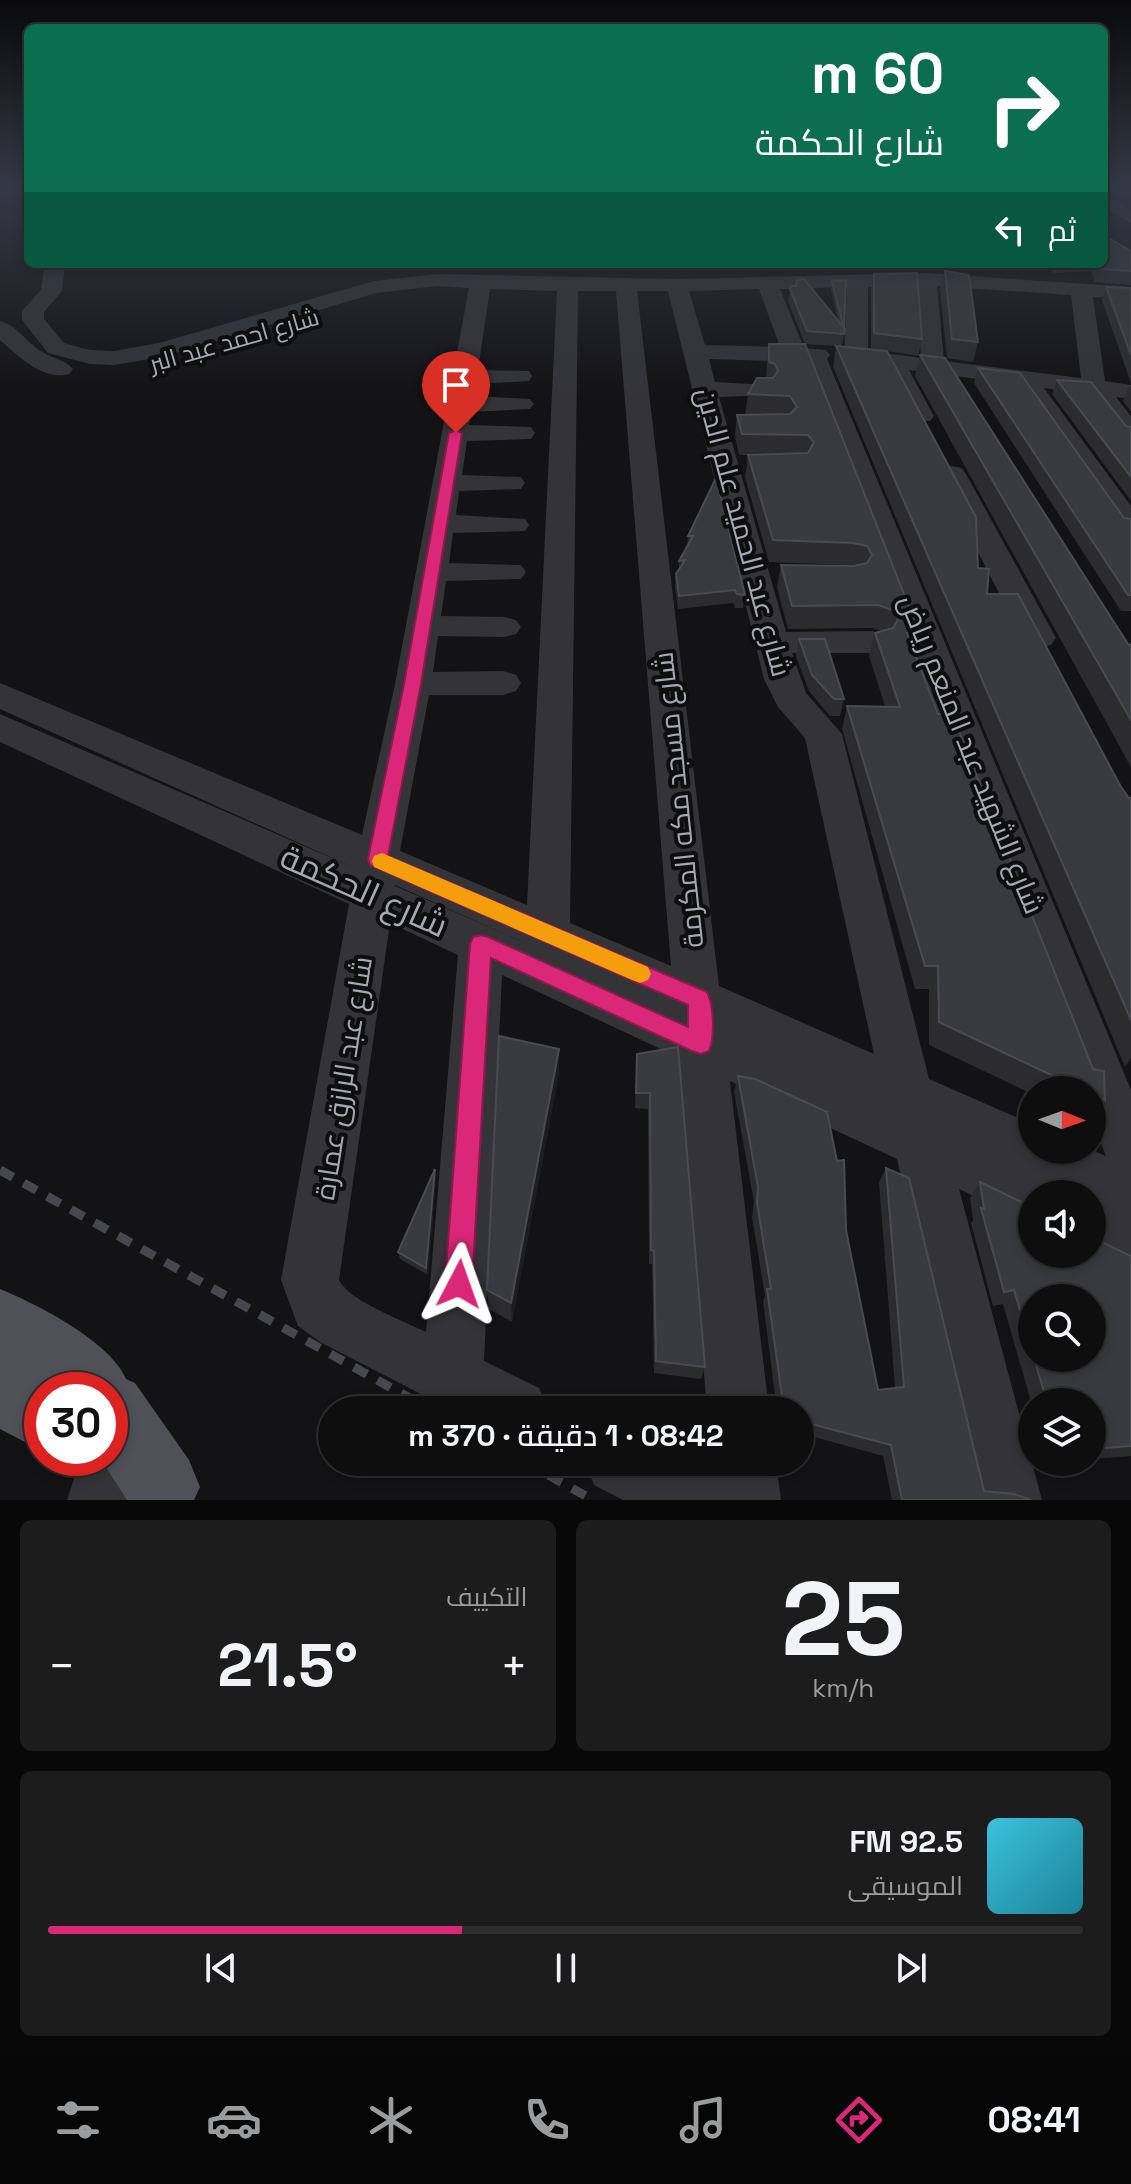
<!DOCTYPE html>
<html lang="ar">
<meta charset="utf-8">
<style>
body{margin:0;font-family:"Space Grotesk",Cairo,sans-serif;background:#1c1c1d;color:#f1f3f6;direction:rtl;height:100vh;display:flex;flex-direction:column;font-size:30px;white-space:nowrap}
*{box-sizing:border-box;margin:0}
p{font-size:26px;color:#9b9c9e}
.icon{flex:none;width:44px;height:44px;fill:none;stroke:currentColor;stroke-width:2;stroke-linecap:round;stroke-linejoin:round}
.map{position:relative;height:1500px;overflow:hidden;direction:ltr}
.panel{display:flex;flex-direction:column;gap:20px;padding:20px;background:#080808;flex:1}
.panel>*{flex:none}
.guide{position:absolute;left:24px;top:24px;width:1084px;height:244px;border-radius:12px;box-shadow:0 4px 12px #0003,0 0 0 2px #2e2e2f;direction:rtl;background:#0b6e4f;color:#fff;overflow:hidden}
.needle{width:52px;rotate:91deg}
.controls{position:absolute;left:1018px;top:1076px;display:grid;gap:16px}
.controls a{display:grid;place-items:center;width:88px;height:88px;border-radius:50%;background:#0e0e0f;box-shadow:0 4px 12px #0003,0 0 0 2px #2e2e2f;font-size:40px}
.speed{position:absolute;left:24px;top:1372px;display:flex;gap:16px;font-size:40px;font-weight:700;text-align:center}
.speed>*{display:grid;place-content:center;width:104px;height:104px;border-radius:50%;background:#0e0e0f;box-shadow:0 4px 12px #0003,0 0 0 2px #2e2e2f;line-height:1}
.speed .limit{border:12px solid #d22;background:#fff;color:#111}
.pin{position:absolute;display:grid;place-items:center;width:68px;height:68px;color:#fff;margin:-82px -34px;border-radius:50% 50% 50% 0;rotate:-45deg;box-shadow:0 0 8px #0007}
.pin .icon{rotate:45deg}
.me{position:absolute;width:88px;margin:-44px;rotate:4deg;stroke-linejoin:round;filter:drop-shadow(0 0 6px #0008)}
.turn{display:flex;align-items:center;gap:28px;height:168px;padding:0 32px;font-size:36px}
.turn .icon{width:104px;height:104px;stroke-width:2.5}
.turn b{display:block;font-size:56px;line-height:68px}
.then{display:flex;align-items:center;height:76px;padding:0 32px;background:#0003;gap:16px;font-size:30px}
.big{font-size:60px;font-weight:600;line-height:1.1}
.panel .tile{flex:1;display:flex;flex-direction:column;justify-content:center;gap:12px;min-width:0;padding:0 28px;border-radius:12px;background:#1c1c1d}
.panel .dial{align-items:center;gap:0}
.dial b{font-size:104px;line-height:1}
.song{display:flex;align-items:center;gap:24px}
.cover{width:96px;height:96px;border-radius:12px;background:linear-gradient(135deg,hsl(190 70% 55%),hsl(190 70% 35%))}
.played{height:8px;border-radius:4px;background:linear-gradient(90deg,#db2777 40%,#2e2e2f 40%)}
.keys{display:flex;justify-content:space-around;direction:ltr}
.heat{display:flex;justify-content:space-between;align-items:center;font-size:44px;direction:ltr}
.panel .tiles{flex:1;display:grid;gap:20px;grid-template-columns:1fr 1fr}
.tile:last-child{grid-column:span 2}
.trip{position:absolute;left:318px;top:1396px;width:496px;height:80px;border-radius:40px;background:#0e0e0f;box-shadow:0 4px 12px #0003,0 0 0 2px #2e2e2f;font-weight:600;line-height:80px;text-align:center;direction:rtl}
.tabs{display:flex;height:128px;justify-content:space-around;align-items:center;background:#060606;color:#9b9c9e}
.tabs .icon{width:56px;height:56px}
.tabs .current{color:#db2777}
.tabs b{font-size:36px;color:#f1f3f6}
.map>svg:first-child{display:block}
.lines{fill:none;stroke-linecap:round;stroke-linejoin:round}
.minor{fill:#343438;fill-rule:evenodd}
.major{fill:#505157;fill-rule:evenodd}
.rail{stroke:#47484d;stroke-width:9;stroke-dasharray:15 12;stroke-linecap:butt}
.wall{fill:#2c2c2f;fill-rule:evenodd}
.shaded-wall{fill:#1d1c1e}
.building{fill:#393a3d;stroke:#4a4b50;stroke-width:2}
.route{fill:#db2777;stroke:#8e194d;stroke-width:2}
.slow{fill:#f59e0b}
.labels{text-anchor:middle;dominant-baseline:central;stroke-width:8;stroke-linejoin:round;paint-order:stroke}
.far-street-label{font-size:24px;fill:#a6a8b3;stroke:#0e0e0f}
.street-label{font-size:28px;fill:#a6a8b3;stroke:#0e0e0f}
.near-street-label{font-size:34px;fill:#a6a8b3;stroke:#0e0e0f}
</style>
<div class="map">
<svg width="1131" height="1500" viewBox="0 0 1131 1500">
<rect width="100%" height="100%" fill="#131214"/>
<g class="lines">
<path class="minor" d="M1104,194L1131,209V223L1104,207Z
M45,264H65L62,291L44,312V319L64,343L90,350L114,351L159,343L374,281L437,274L677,279L926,273L1131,287V299L1093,297L1105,381L1131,385V399L1116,397L1131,416V441L1122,439L1086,394L1044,388L1131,506V535L1120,532L1016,384L909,370L934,416L930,421H912L880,361L884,356L892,354L921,358L916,285L868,287V358L864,363H848L844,358L847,287L780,289L804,348L826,350L830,355L827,359L1131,1090V1273L1089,1254H1092V1194H1071L1055,1187L1058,1194H1032V1224L959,1189L1042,1500H976L897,1159L730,1081L769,1410H707L678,1057L502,975L484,1361L539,1388L548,1410H452L320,1342L298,1326L281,1280L349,904L0,742V714L355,868L0,709V683L362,835L395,684L469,288L437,286L376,293L162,357L114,365L90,364L48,353L22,320V311L41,290ZM937,286L1071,295L1081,378L944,361ZM490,289L557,291L527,905L400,851L429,695H503L516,691L521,683L516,675L503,671L433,672L438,636L504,637L516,634L521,627L516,620L504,617L441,616L446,581L521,579L526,572L521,565L449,563L453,533L525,531L529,525L525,519L456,515L459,491L521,489L525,483L521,477L462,475L467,441L531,439L535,433L531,427L469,425L471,412L530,409L534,404L530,399L474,396L475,384L529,381L532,376L529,371L478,370ZM759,289L780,347L705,345L689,291ZM578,291H616L671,966L570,923ZM637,291H668L764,679L778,707L805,738L874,1054L719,986ZM709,359L804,362L1081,1090H1092V1120L1106,1156L1092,1150H1032V1124L929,1079L842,734L806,693L792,653H872L884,649L889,642L884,635L872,631L786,632L719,397L770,395L773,390L770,385L715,382ZM395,885L532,946L395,886ZM390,923L458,955L426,1332C404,1321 349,1301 339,1280Z
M0,321C18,326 28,344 44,353C54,359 66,360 73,369L69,374C43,381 18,356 0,340Z
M952,466L962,468L966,474L1056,638L1051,645L1039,648L1027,645L1022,638L938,474L942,468Z
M113,1427L136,1436L145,1459L133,1500H67L81,1458H110V1428Z
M585,1462H684L713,1477L712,1462H776L781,1500H623L594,1485Z"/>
<path class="major" d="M0,1289C37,1304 111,1342 126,1379L135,1383L189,1460L200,1487L194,1500H127L100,1458H110V1390H42V1451L0,1429Z"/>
<path class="rail" d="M0,1170L431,1410
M525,1462L593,1500"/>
</g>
<path class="wall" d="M1107,237L1131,251V285L1095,282L1091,271L1054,273L1044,264H1104Z
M945,271L978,342L973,362L947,358L940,289Z
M874,274L922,339L918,356L887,351L978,568L987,594L1129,798H1131V1058L1125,1067L833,367L836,346L805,344L788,301L791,286L838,320L831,290L832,281L846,280L844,334L842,346L871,349V290Z
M1106,287L1131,288V383L1102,300Z
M769,344L919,632L914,650L938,714L1105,1100L1092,1118V1090H1032V1094L929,1045V989H915L842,729L847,706H885L869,656L875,633L881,631L872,628L788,629L777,587L781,565L854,566L849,565L769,562L745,477L748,455H752H739L735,436L737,415H745L748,394L766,378L767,363Z
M920,355L1128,644L1131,645V767L915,376Z
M978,368L1124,518L1131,519V611H1121L974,383Z
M1057,380L1126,426L1131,427V501L1052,394Z
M1128,387H1131V412L1123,401Z
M716,478L745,595L743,608H735L733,603L678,609L675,587L676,574L679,570V561L687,548L688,536Z
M799,639L844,699L840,716H830L809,691L796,656Z
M678,1047L705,1367L701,1379L654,1373L652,1264H649L648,1109L635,1108L637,1054Z
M559,1049V1073L512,1322L489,1309L487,1290Z
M738,1076L846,1230L878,1390L895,1388L879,1182L886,1168L984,1491L1031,1500H892L883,1456L800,1433V1410H777L763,1302L765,1296L752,1217L754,1202L734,1092Z
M436,1177L428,1275L400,1259L398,1252Z
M980,1182L1032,1254L1101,1242L1131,1256V1456L1092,1459V1402H1032V1405L1003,1304L993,1306L971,1223L973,1220L970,1198ZM1032,1298L1092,1358H1032Z"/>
<path class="shaded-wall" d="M559,1049V1073L512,1322L511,1303Z
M435,1169L436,1177L428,1275L426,1268Z"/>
<path class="building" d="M1104,224L1107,237L1131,251V271L1099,269L1097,264H1104Z
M945,271L969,275L978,342L952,339Z
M917,273L922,339L874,333V274Z
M804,279L845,329L844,334L807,331L790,289L791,286H796L797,280Z
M846,280L844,329L832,281Z
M1106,287L1131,288V355Z
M769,344H805L919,632L907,633L938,714H952L1093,1069L1104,1071L1105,1100L1092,1094V1090H1083L939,1022L938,966H925L847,706L900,707L875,633L893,628L898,619L892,610L878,605L792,606L781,565L854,566L867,563L872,555L867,546L853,543L773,540L748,455L808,453L814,442L808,435L742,434L737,415L790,414L797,407L790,396L748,394L757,378H773L778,371L775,364L769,362Z
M836,346L887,351L976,517L978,568L989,569L987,594H1018L1121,787L1129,798H1131V1020Z
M920,355L945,358L1128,644L1131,645V720Z
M978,368L1020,373L1124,518L1131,519V595H1128Z
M1057,380L1091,382L1126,426L1131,427V477Z
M716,478L745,595L737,594L735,590L679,596L676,574L685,560L679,561L693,536H688Z
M799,639H825L844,699H834L812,675Z
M499,1036L559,1049L511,1303L487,1290Z
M678,1047L705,1367L656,1361L654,1251L651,1250L650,1093H636L637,1054Z
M738,1076L755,1079L827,1112L837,1161L844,1160L846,1230L878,1390L904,1387L886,1168L909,1178L984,1491L1014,1494L1031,1500H902L891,1445L800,1421V1410H784L767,1289H771L757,1203L758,1187Z
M435,1169L426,1268L398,1252Z
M980,1182L1032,1207V1254H1092V1227L1102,1228L1101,1242L1131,1256V1446L1092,1449V1402H1047L1034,1358H1092V1298H1032V1351L1014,1290L1004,1292L981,1208L984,1209Z"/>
<linearGradient id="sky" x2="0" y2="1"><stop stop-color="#0a0a0b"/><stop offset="0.47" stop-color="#333945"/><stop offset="1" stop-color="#333945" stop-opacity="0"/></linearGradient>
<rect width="1131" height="399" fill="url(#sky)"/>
<path class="route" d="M456,430L462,433L421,684L388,856L707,992C714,1006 715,1037 709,1051L701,1054L692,1051L491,958L472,1284L468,1294L459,1298L449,1294L445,1284L470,944L473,937L481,935L488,937L688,1027V1005L370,865L368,859L404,684L449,433Z"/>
<path class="slow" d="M382,853L648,967L651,974L648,980L640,983L632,980L374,867L372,861L374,856Z"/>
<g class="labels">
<g class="far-street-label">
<text transform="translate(234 340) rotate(-16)">شارع احمد عبد البر</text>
</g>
<g class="street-label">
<text transform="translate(744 532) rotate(75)">شارع عبد الحميد علم الدين</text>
<text transform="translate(972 754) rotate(68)">شارع الشهيد عبد المنعم رياض</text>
<text transform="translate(678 800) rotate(-96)">شارع مسجد مكه المكرمة</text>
<text transform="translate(343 1078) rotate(-81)">شارع عبد الرازق عمارة</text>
</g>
<g class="near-street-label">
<text transform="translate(364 891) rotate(24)">شارع الحكمة</text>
</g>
</g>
</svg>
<div class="controls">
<a><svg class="needle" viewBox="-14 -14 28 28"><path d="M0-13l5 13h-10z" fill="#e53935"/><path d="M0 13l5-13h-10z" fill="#9b9c9e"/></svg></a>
<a><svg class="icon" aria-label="sound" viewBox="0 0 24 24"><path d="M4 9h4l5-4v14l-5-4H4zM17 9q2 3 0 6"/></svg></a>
<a><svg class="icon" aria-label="search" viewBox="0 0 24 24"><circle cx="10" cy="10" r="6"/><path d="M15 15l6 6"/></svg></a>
<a><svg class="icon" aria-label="layers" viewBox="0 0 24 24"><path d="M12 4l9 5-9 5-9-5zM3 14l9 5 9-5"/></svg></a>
</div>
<div class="speed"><div class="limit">30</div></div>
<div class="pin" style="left:456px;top:433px;background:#d93025"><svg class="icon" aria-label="arrive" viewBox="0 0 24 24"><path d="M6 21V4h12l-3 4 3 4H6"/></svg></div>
<svg class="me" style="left:459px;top:1284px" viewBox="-20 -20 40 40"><path d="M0-17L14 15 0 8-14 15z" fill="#db2777" stroke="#fff" stroke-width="4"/></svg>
<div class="trip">08:42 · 1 دقيقة · 370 m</div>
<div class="guide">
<div class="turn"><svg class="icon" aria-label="right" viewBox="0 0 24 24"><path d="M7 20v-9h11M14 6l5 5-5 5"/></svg><div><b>60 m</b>شارع الحكمة</div></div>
<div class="then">ثم<svg class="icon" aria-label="left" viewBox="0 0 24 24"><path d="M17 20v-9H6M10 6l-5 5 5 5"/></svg></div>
</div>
</div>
<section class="panel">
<div class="tiles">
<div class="tile dial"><b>25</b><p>km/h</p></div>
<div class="tile"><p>التكييف</p>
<div class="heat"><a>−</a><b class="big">21.5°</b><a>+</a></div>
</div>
<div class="tile">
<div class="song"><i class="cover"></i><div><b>92.5 FM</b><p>الموسيقى</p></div></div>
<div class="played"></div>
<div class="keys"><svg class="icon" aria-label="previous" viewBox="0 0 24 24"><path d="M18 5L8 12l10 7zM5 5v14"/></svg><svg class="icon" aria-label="pause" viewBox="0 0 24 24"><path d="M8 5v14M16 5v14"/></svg><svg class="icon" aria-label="next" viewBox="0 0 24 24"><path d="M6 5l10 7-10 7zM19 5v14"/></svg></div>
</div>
</div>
</section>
<nav class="tabs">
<b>08:41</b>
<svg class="icon current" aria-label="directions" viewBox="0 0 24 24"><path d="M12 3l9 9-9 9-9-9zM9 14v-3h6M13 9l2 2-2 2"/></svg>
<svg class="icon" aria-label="music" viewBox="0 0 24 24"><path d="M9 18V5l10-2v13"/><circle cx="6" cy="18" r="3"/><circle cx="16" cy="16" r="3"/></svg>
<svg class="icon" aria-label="phone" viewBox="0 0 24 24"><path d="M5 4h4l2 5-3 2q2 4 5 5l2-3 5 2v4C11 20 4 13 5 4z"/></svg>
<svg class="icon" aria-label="climate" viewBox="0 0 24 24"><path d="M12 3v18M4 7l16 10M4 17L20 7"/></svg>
<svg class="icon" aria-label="car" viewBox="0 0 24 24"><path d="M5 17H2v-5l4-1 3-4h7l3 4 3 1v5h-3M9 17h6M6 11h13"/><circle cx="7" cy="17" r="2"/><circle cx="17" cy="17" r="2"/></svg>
<svg class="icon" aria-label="filters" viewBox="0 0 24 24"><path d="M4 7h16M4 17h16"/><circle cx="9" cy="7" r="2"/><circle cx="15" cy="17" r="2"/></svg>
</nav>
